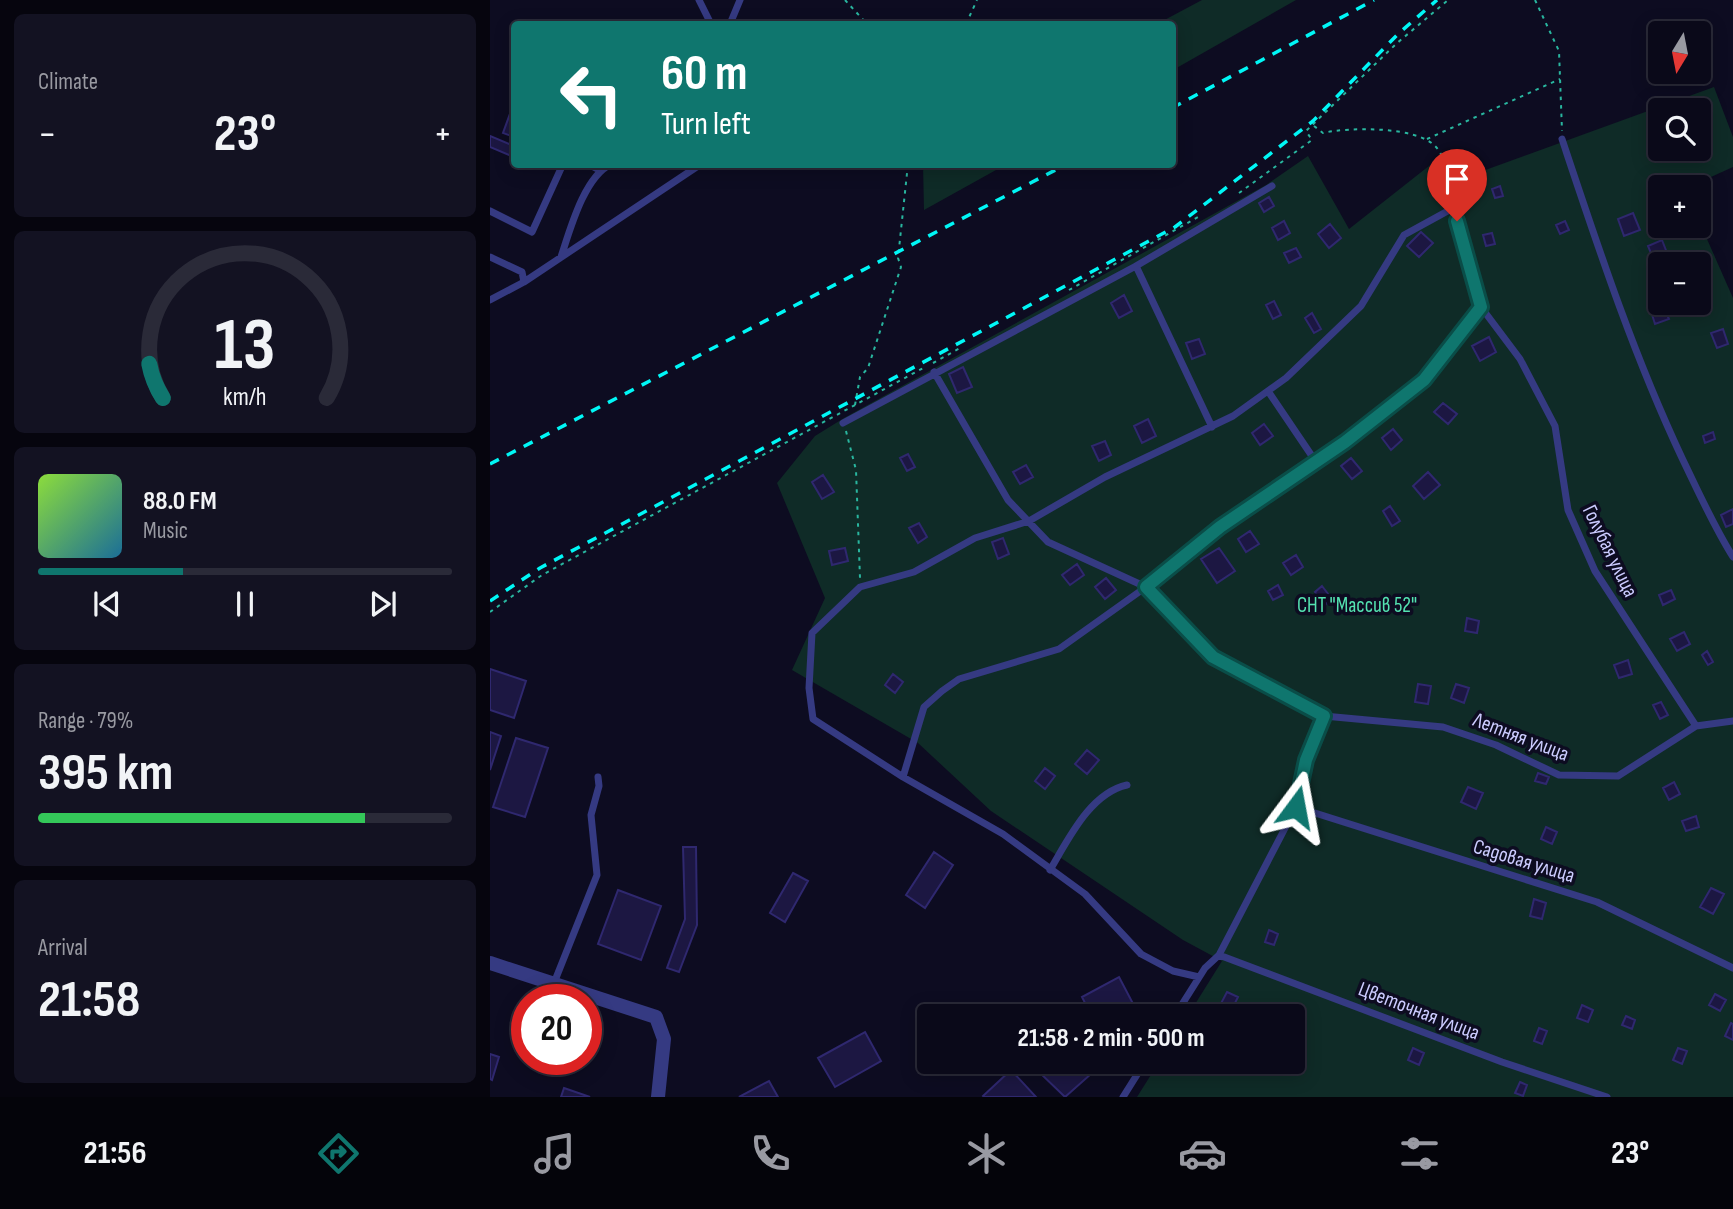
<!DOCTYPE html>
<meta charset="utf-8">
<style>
body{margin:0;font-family:"Sofia Sans Condensed",sans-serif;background:#131222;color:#f1f3f6;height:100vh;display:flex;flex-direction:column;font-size:26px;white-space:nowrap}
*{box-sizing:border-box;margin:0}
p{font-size:23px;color:#999aa2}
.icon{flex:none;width:38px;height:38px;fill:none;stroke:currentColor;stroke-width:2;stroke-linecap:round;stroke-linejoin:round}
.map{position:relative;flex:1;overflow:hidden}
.details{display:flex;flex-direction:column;gap:14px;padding:14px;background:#06050e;width:490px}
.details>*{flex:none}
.guide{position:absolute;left:21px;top:21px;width:665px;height:147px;border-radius:7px;box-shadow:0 4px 18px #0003,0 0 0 2px #2a2a38;background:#0f766e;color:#fff;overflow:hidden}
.needle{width:46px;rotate:190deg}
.fabs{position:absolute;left:1158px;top:21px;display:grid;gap:14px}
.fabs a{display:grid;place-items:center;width:63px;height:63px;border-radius:7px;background:#0a0919;box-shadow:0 4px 18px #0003,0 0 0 2px #2a2a38;font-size:35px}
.speed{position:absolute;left:21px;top:984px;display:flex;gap:14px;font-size:35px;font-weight:700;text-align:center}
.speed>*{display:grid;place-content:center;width:91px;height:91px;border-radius:50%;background:#0a0919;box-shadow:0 4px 18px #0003,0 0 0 2px #2a2a38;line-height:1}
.speed .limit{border:10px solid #d22;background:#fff;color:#111}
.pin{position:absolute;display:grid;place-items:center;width:60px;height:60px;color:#fff;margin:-72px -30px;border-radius:50% 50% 50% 0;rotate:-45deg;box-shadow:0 0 7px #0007}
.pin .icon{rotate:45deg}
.me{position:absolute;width:77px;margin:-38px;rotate:13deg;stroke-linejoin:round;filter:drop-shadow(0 0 5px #0008)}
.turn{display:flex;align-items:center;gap:24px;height:147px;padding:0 35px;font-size:32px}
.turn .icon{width:91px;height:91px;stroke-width:2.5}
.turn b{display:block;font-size:49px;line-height:60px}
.big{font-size:52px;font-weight:700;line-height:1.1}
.details .card{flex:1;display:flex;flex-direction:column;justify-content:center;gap:10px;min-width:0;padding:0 24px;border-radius:10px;background:#131222}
.details .dial{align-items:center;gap:0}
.dial svg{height:182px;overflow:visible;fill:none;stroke:#2a2a38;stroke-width:7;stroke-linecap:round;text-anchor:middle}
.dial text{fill:#f1f3f6;stroke:none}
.song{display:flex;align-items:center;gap:21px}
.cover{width:84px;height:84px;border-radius:10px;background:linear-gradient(135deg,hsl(90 70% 55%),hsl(200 70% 35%))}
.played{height:7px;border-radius:4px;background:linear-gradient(90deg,#0f766e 35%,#2a2a38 35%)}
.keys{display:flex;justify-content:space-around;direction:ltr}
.heat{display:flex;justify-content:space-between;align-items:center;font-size:38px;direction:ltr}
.charge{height:10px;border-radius:5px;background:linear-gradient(90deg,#34c759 79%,#2a2a38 0)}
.trip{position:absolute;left:427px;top:1004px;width:388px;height:70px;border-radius:7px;background:#0a0919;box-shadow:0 4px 18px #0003,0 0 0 2px #2a2a38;font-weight:700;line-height:70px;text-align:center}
.menu{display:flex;height:112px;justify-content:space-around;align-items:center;background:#04040a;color:#999aa2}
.menu .icon{width:49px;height:49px}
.menu .selected{color:#0f766e}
.menu b{font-size:32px;color:#f1f3f6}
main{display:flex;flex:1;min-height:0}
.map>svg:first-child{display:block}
.green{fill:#0f2b27;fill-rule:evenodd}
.building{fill:#1c1742;stroke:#2f286f;stroke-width:2}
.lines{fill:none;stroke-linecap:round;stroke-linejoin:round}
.path{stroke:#29b69f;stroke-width:2;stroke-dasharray:3.5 5;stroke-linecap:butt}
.service{stroke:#353a82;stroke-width:7}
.minor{stroke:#353a82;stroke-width:14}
.rail{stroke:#00f7f6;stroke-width:3.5;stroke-dasharray:10 9;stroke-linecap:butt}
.route-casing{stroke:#0a4d48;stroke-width:18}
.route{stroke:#0f766e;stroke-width:12}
.labels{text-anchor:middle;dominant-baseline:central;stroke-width:7;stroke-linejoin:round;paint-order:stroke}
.street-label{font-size:21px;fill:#ccf;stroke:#0d0c21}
.park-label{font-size:21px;fill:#54e3b1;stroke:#0d0c21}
</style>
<main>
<section class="details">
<div class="card"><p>Climate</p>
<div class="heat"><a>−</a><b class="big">23°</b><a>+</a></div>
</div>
<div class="card dial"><svg viewBox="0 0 100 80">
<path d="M14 69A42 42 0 1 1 86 69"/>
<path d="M14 69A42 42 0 0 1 8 54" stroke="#0f766e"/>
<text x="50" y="56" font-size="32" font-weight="700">13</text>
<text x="50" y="72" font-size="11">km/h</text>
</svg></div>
<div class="card">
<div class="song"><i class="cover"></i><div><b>88.0 FM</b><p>Music</p></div></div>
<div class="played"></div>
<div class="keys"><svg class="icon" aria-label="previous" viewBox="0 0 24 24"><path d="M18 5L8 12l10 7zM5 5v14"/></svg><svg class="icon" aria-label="pause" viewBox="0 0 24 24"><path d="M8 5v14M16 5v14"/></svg><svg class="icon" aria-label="next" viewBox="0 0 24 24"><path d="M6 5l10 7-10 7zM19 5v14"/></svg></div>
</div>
<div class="card"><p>Range · 79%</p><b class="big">395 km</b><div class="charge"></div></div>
<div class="card"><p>Arrival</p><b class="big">21:58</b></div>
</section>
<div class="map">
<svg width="1243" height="1097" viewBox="0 0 1243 1097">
<rect width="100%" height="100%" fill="#0d0c21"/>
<path class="green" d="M712,0H806L683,70L682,24H667Z
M1224,87L1243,137V167L1199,187H1171V226H1209V221L1243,298V1097H647L669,1062H803V1017H697L732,961L693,940L501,811L428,743L302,670L335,598L287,483L325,436L354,418L776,185L818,156L859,229L944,162L954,185ZM1171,110H1209V149H1171ZM1171,264H1209V303H1171Z
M433,164H515V165L434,210Z"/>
<path class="building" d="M21,111L24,113V137L13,133Z
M0,136L24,146V157L0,147Z
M1010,186L1013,196L1005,198L1002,189Z
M779,197L784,206L774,212L769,203Z
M1143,213L1150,230L1134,236L1128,219Z
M794,221L800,233L788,240L782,228Z
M1075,221L1079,230L1070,234L1066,225Z
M840,224L851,238L839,248L828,234Z
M931,232L943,243L929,257L917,246Z
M1002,233L1005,244L996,246L993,235Z
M1172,240L1177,253L1163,258L1158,246Z
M806,248L811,257L799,263L794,253Z
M634,295L642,311L629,318L621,303Z
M784,301L791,315L783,319L776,305Z
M1171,302L1179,319L1165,324L1159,305Z
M822,313L831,329L824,333L815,318Z
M1233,329L1238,344L1227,348L1221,333Z
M999,337L1006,352L990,361L982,346Z
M709,339L715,354L702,359L696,343Z
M473,367L482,387L467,393L459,374Z
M953,403L967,414L958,424L944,412Z
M658,419L666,436L652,443L644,426Z
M774,424L783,436L770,445L762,433Z
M903,429L912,440L901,450L892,438Z
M1223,432L1225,439L1215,443L1213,436Z
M615,441L621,455L609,461L602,446Z
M418,454L425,467L417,471L410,458Z
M861,458L872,471L862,479L851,466Z
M536,465L543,477L530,484L523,472Z
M938,472L950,485L934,499L923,486Z
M333,475L344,492L332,499L322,482Z
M900,506L910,521L902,526L893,511Z
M1243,509V524L1236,527L1231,515Z
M429,523L437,537L428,543L419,528Z
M760,531L769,544L756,552L748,539Z
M513,538L519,554L508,559L502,542Z
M355,548L358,561L342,565L339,551Z
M729,548L745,571L727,583L711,559Z
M806,555L813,567L801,575L793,563Z
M587,564L594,575L580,585L572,575Z
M616,578L626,590L615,599L605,587Z
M788,585L793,595L783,600L778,591Z
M832,586L842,599L835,605L825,592Z
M1181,590L1185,599L1173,605L1169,595Z
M977,618L989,621L987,633L975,631Z
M1194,632L1200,644L1187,651L1180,639Z
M1217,651L1223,662L1218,665L1212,655Z
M1138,660L1142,674L1129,678L1124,665Z
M0,669L36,681L24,718L0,710Z
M403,674L413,682L405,693L395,685Z
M928,684L941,686L938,704L925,702Z
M966,684L979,688L974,703L961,698Z
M1171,702L1178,715L1170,719L1163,705Z
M0,732L11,736L0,770Z
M26,738L58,748L35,817L3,807Z
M597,750L609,760L597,774L585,764Z
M555,768L565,776L555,789L545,781Z
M1048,773L1059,777L1056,784L1045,781Z
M1184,782L1190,794L1179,800L1173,788Z
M978,787L993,793L986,809L971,802Z
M1206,816L1209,827L1196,831L1192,821Z
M1056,827L1067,832L1062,844L1051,839Z
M193,847H206L207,925L189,972L177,968L195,919Z
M444,852L463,865L435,908L416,895Z
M303,873L318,881L295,922L280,913Z
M1221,888L1234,894L1223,914L1210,907Z
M128,890L171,906L151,960L108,944Z
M1044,899L1056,903L1052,919L1040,916Z
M779,930L788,934L784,945L775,942Z
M629,977L650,1017H602L592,997Z
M737,992L748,997L739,1015L728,1009Z
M1225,994L1236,1000L1230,1011L1219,1005Z
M1092,1005L1103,1010L1098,1022L1087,1018Z
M1136,1016L1145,1020L1142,1029L1132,1025Z
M1241,1023L1243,1024V1040L1235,1036Z
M1049,1028L1057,1031L1052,1044L1044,1041Z
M375,1032L391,1061L345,1087L328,1058Z
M923,1048L934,1053L929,1065L918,1060Z
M1188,1048L1197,1051L1192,1064L1183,1060Z
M0,1054L9,1057L2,1080L0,1079Z
M557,1062H590L601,1074L575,1097L548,1071Z
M521,1070L546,1097H494L493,1096Z
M279,1081L288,1097H249Z
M1030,1082L1037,1085L1033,1096L1025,1093Z
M74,1088L100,1097H71Z"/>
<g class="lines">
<path class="path" d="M355,0L377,24
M1045,0L1069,51L1072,131
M476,24L487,0
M824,126L833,133C858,127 926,126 945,146C956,156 959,183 963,198
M937,139L1070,79
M749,193L822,140L816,131L906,44L958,0
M579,290L708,217
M443,363L472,347
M365,405L370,377L378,368L411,267L408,258L418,164
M356,431L366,470L370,578
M0,612L52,575L435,367"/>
<path class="service" d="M209,0L221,24
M240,24L250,0
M1072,139C1108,247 1143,354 1192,458C1208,491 1223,525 1243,557
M98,164L111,171
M0,211L42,232L73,164
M0,257L32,272L34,282L0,300
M71,257C80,230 94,177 121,164
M34,282L211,164
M991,307L1030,359L1065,426L1078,510L1105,571L1206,726
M778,391L826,462
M353,423L646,266
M722,427L646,266L782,186
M413,777L434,707L452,691L469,679L569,649L656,587L558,542L518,500L444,372
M806,807L1107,902L1243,968
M560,870C578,840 600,793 637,785
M729,955L1012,1062L1117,1097
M709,977L683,971L651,954L595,894L513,834L413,777L323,719L319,688L322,633L370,587L424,572L485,538L539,521L615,477L743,416L796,378L871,306L914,235L965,207L991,307L934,380L855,442L730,527L656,587L723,657L834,716L953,727L1006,745L1069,775L1128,776L1206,726L1243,721
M64,983L107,875L101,815L109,786L108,777
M684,1017L715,968L729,955L806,807L816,760L834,716
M633,1097L655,1062"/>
<path class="minor" d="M0,963L166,1017L174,1039L168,1097"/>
<path class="rail" d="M682,108L884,0
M0,464L577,164
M0,601L50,568L685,227L823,121L908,34L947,0"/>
</g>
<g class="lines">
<g class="route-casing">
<path id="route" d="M806,807L816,760L834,716L723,657L656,587L730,527L855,442L934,380L991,307L967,221"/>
</g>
<use href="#route" class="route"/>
</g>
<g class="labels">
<g class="street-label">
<text transform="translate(1120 551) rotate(64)">Голубая улица</text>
<text transform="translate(1031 737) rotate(21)">Летняя улица</text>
<text transform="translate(1034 861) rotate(17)">Садовая улица</text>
<text transform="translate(929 1011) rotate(21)">Цветочная улица</text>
</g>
<g class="park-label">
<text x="867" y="605">СНТ "Массив 52"</text>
</g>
</g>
</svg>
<div class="fabs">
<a><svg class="needle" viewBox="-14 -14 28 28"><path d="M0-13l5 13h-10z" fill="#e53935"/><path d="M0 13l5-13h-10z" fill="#999aa2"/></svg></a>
<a><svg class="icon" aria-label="search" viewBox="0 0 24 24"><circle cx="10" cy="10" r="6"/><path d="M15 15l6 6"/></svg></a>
<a>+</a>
<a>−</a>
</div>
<div class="speed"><div class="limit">20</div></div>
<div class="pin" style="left:967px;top:221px;background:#d93025"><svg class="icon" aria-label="arrive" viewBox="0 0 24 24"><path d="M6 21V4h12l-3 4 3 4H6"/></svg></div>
<svg class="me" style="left:806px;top:807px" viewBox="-20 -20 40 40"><path d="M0-17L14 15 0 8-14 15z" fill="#0f766e" stroke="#fff" stroke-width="4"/></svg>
<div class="trip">21:58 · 2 min · 500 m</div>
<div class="guide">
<div class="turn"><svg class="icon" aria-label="left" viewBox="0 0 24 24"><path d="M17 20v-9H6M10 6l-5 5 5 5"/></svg><div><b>60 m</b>Turn left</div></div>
</div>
</div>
</main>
<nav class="menu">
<b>21:56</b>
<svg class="icon selected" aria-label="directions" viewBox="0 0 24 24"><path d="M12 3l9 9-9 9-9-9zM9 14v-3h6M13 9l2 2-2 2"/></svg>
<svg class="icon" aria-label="music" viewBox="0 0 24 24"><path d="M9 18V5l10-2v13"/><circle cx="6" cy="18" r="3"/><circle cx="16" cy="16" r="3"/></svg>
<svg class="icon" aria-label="phone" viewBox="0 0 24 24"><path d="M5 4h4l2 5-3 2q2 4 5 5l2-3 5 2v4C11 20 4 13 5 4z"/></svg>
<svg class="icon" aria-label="climate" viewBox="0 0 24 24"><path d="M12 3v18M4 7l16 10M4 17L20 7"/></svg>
<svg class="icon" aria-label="car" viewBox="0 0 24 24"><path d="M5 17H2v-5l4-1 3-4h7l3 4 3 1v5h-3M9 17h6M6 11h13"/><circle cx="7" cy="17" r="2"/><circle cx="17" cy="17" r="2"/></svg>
<svg class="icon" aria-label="filters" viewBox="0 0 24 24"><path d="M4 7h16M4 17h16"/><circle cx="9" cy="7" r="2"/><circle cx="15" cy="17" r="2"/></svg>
<b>23°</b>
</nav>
